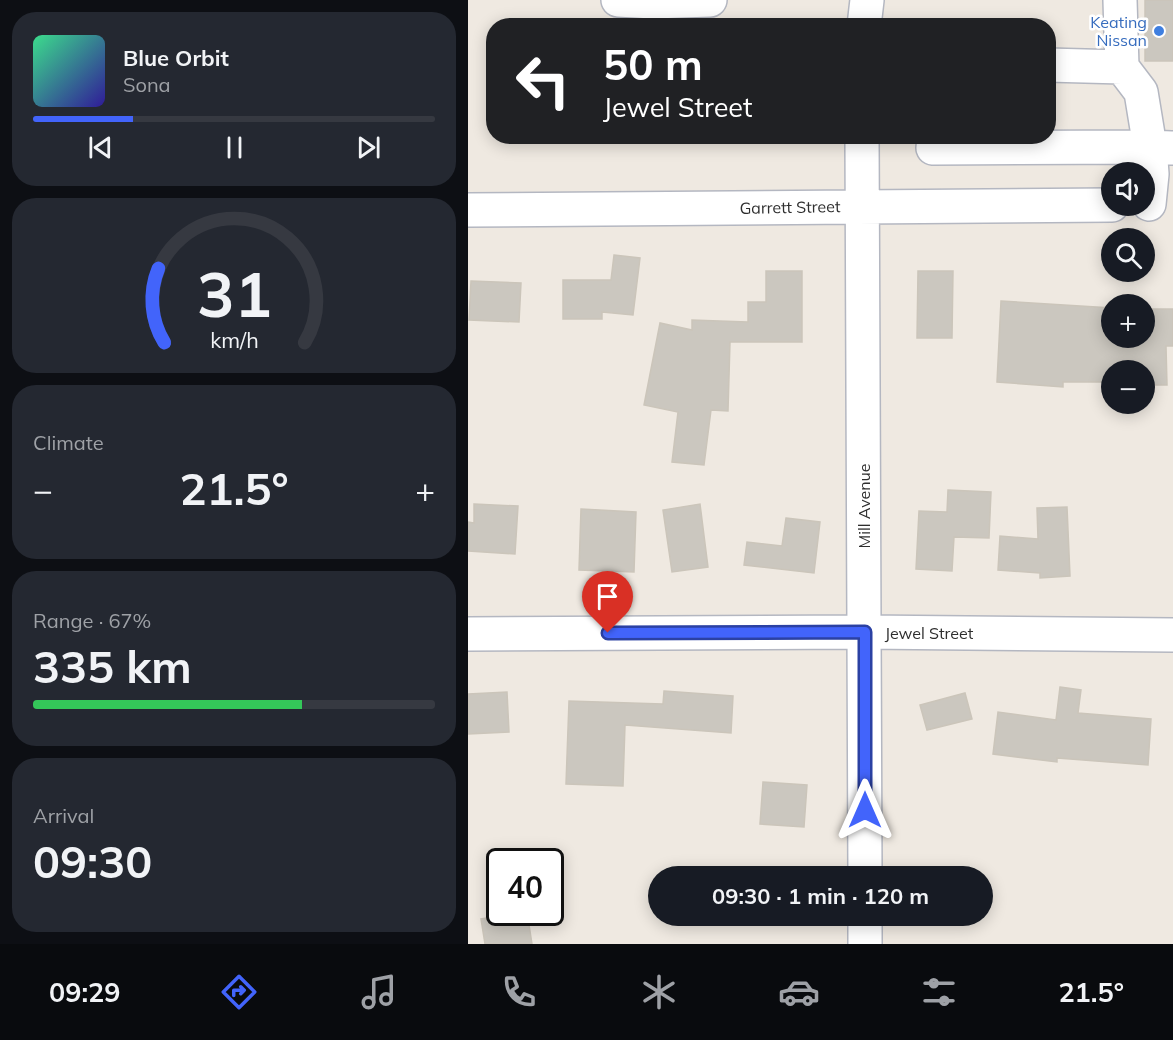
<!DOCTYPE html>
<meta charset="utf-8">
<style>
body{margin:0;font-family:Mulish,sans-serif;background:#242831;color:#f1f3f6;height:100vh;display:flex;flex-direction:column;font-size:22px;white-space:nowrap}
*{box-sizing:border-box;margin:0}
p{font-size:20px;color:#9ea1a6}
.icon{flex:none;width:33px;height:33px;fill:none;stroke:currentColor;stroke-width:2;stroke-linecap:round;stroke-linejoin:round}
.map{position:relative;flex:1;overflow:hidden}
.sheet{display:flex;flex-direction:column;gap:12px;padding:12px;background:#0d0f14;width:468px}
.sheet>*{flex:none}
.hud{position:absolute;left:18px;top:18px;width:570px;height:126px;border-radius:24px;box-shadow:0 3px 15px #0003;background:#202124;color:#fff;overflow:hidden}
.controls{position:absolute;left:633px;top:162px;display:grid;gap:12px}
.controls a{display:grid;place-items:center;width:54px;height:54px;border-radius:50%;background:#171b24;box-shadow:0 3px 15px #0003;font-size:30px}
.speed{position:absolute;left:18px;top:848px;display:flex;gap:12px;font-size:30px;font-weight:700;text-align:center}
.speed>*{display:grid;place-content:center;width:78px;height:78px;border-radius:50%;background:#171b24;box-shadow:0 3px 15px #0003;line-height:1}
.speed .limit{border:3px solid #111;border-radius:9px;background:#fff;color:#111}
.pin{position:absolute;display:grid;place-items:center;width:51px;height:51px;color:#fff;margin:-62px -26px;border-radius:50% 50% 50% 0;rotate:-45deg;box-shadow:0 0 6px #0007}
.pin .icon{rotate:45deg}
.me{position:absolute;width:66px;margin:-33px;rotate:0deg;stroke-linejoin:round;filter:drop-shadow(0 0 4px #0008)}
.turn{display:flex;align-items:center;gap:21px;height:126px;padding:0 18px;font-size:27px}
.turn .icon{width:78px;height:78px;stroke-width:2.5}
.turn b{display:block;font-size:42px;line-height:51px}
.big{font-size:45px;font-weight:700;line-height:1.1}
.sheet .card{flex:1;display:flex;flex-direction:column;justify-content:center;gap:9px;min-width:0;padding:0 21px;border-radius:24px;background:#242831}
.sheet .dial{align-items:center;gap:0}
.dial svg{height:156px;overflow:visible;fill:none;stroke:#363941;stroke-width:7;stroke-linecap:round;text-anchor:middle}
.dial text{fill:#f1f3f6;stroke:none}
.song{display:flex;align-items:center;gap:18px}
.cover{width:72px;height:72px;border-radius:9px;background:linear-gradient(135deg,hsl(150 70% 55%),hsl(250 70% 35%))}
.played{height:6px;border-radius:3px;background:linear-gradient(90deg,#4264fb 25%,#363941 25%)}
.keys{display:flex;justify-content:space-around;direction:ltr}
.heat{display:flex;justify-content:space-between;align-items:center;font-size:33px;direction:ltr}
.charge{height:9px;border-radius:4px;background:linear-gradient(90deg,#34c759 67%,#363941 0)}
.trip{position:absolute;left:180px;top:866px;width:345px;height:60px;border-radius:30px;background:#171b24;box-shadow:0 3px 15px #0003;font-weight:700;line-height:60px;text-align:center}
.dock{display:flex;height:96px;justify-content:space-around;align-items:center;background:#090b0e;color:#9ea1a6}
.dock .icon{width:42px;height:42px}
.dock .current{color:#4264fb}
.dock b{font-size:27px;color:#f1f3f6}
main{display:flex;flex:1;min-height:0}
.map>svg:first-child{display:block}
.building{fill:#cbc7bf;stroke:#cbc5ba;stroke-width:1.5}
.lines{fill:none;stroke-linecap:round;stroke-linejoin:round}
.minor-casing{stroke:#b4b7c1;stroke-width:36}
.minor{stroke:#fff;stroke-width:33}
.route-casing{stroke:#2b41a3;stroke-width:15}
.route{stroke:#4264fb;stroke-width:10}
.shop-dot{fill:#3f7fe0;stroke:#fff;stroke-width:2}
.labels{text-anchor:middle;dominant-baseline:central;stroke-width:5;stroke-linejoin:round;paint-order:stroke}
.shop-label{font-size:16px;fill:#366cbe;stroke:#fff;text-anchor:end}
.street-label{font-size:16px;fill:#2e2e2e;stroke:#fff}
</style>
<main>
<section class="sheet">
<div class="card">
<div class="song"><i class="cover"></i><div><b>Blue Orbit</b><p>Sona</p></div></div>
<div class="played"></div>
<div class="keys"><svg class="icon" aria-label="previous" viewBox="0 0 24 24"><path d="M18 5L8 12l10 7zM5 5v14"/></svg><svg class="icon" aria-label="pause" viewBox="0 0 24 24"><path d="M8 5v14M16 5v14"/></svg><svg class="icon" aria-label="next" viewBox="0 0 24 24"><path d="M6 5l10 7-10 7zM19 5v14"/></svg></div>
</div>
<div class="card dial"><svg viewBox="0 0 100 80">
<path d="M14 69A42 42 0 1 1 86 69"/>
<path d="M14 69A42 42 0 0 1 11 31" stroke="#4264fb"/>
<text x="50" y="56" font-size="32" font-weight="700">31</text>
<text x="50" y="72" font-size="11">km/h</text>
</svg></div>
<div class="card"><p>Climate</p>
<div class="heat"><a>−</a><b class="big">21.5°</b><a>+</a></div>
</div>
<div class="card"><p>Range · 67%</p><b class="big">335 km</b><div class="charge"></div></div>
<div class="card"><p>Arrival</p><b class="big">09:30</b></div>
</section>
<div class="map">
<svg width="705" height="944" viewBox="0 0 705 944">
<rect width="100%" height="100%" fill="#efe9e1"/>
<path class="building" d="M677,0H705V61H677Z
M146,255L172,258L165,315L134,312V319H95V280H143Z
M298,271H334V342H262L260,411L243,410L236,465L204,462L210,412L176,405L192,323L224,330V320L280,322V302H298Z
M450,271H485L484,338H449Z
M3,281L53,283L51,322L1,320Z
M533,301L644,308V338H676V309H705V346H698L699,385H678L676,370H644V382H595V387L529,382Z
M480,490L523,492L521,538L486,537L484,571L448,569L451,511L479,512Z
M6,504L50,506L47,554L0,551V522L6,523Z
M232,504L240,567L204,572L195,510Z
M599,507L602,576L572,578V573L530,570L532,536L570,539L569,508Z
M113,509L168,512L166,572L111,570Z
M318,518L352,522L346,573L276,565L279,542L314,546Z
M592,687L613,690L610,713L683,719L680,765L589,758V762L525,754L530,712L588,720Z
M196,691L265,696L263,733L157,725L155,786L98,784L101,701L195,704Z
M39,692L41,732L0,734V694Z
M497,693L504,719L459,730L452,705Z
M295,782L339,785L336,827L292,824Z
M59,912L64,944H17L13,919Z"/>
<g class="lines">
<g class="minor-casing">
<path id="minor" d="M150,0L185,2L242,0
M652,0L654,67
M396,26L399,0
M580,65L654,67L673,92L682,147L703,148
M394,136L397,876
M466,136L465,148L682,147L684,174L681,204
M0,210L644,205
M0,634L397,632L705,635
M397,944V915"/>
</g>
<use href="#minor" class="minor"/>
</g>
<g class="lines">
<g class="route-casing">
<path id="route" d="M140,633L397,632V810"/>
</g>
<use href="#route" class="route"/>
</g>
<circle class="shop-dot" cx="691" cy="31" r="6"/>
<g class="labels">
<g class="shop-label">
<text x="679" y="22">Keating<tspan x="679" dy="18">Nissan</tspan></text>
</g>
<g class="street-label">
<text transform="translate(322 207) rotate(-1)">Garrett Street</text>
<text transform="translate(396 506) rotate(-90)">Mill Avenue</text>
<text x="461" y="633">Jewel Street</text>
</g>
</g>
</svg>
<div class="controls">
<a><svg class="icon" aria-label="sound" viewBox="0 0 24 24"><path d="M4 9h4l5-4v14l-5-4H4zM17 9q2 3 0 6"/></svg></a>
<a><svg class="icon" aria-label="search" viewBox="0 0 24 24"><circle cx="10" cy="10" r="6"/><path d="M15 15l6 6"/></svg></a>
<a>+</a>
<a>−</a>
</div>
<div class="speed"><div class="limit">40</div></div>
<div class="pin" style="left:140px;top:633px;background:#d93025"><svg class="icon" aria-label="arrive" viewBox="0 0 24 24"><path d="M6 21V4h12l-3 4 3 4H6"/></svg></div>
<svg class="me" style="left:397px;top:810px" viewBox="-20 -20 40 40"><path d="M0-17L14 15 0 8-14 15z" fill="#4264fb" stroke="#fff" stroke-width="4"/></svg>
<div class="trip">09:30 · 1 min · 120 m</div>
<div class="hud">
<div class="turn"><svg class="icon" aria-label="left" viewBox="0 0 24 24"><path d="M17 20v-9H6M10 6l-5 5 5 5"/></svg><div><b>50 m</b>Jewel Street</div></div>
</div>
</div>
</main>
<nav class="dock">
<b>09:29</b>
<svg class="icon current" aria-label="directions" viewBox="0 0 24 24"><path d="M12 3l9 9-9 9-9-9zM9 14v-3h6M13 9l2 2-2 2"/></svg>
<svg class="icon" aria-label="music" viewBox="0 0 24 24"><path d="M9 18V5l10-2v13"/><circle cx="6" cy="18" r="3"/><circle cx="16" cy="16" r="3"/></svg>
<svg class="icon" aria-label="phone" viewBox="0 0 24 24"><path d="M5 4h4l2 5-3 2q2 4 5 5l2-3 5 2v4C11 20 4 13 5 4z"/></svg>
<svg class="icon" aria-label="climate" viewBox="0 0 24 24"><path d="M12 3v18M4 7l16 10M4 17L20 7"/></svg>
<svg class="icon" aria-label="car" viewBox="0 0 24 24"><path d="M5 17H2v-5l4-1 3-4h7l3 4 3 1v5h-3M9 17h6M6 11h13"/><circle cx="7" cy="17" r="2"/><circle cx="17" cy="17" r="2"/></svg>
<svg class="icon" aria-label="filters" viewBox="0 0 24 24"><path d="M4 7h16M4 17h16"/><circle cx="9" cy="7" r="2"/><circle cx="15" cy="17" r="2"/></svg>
<b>21.5°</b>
</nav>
